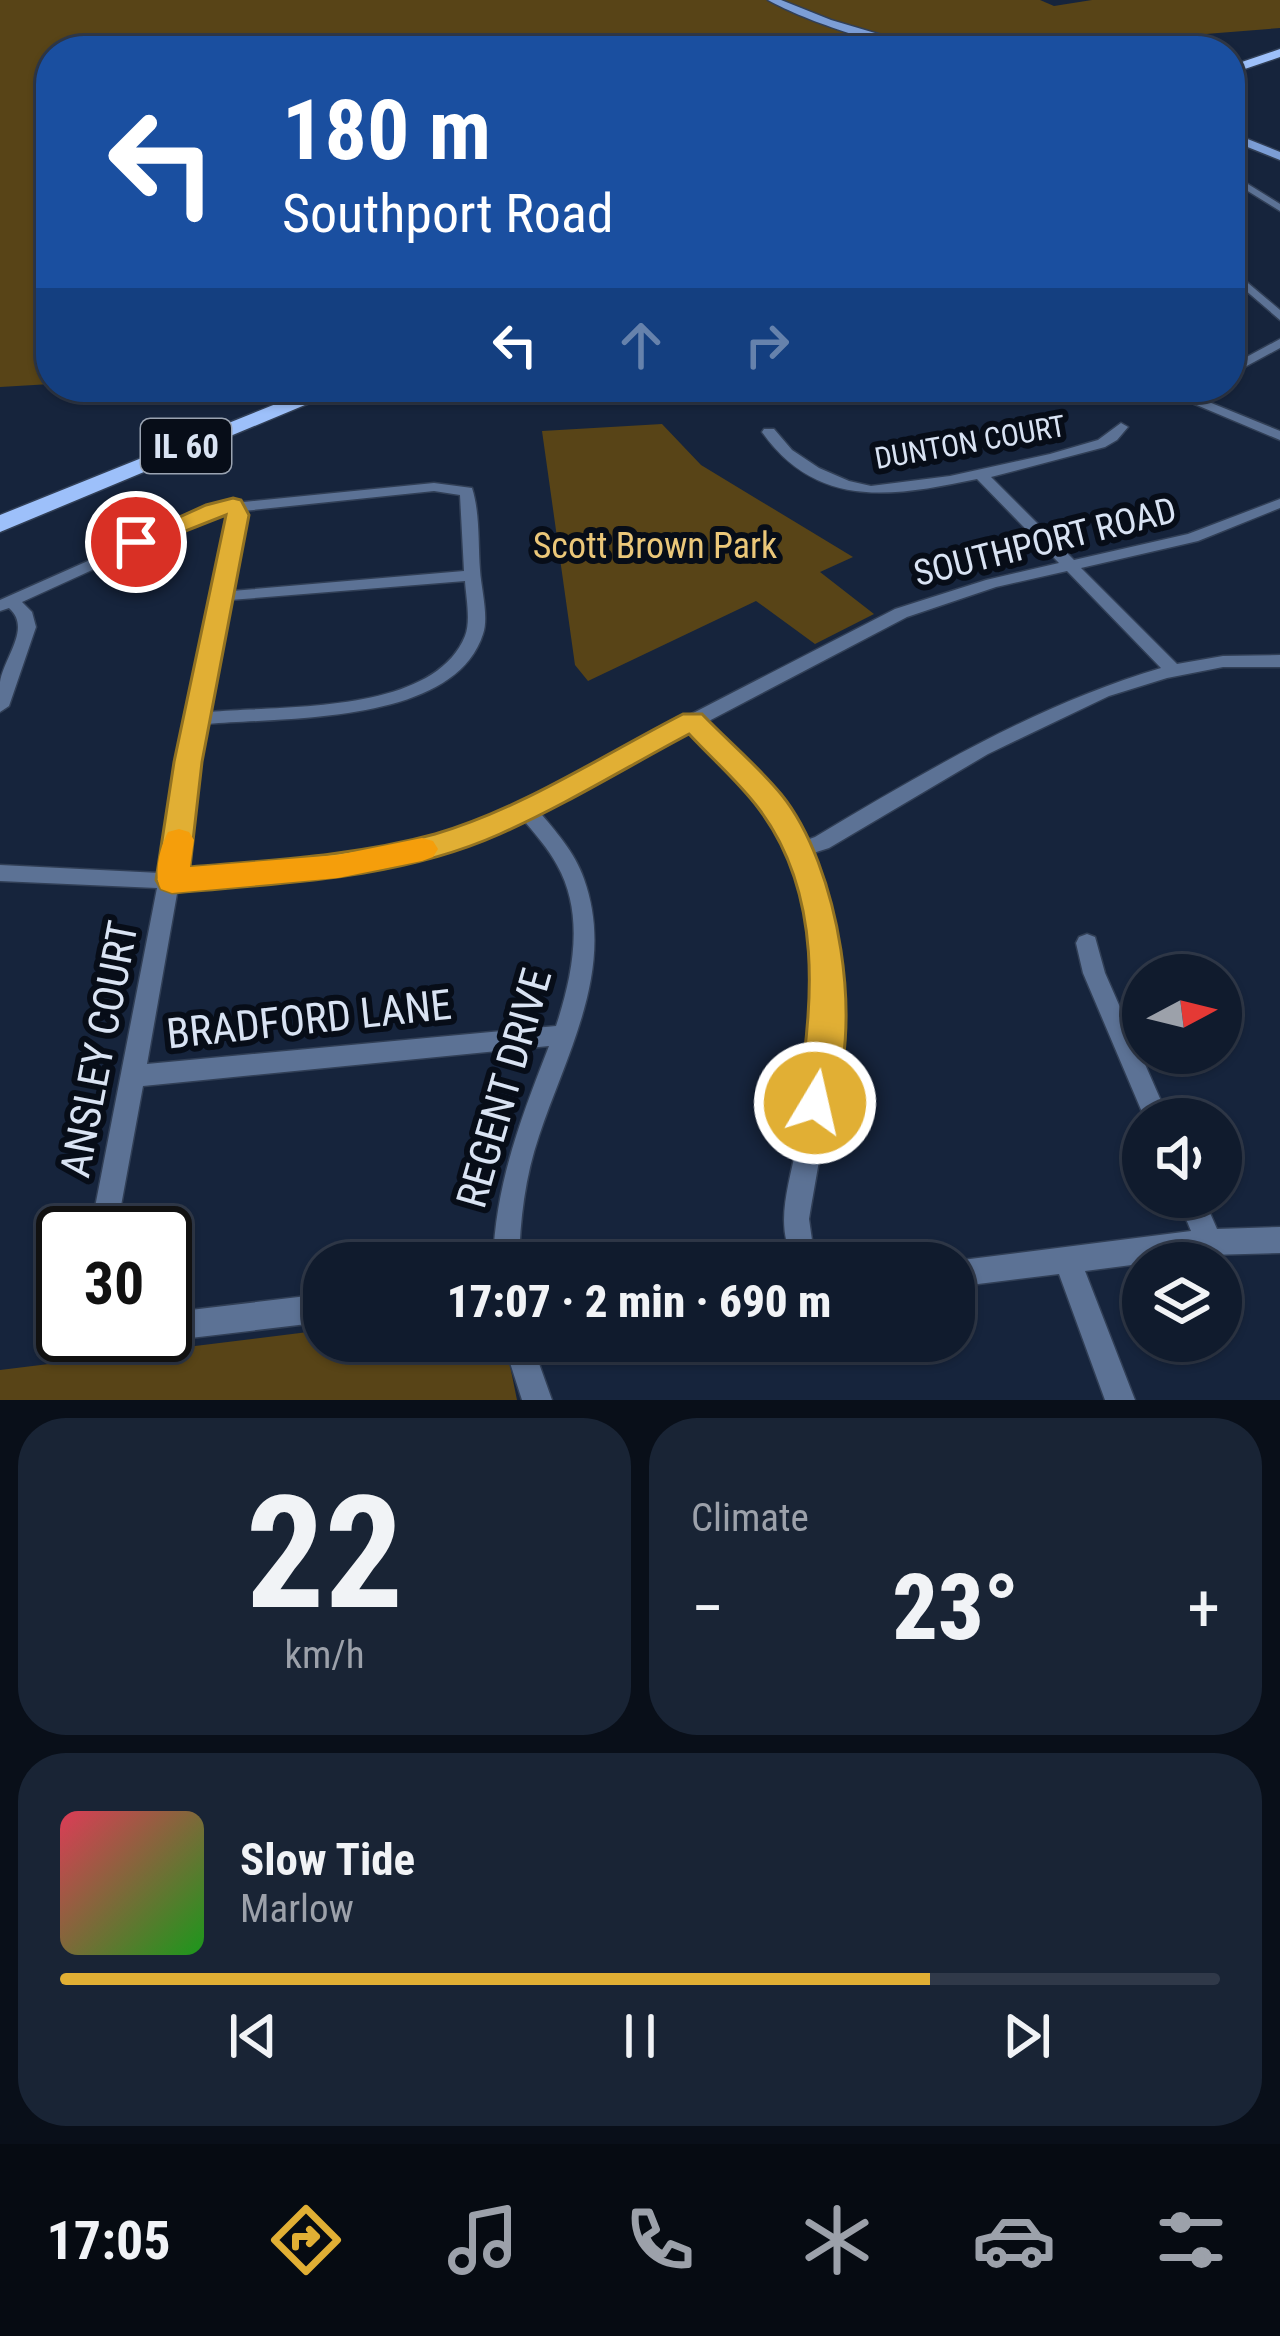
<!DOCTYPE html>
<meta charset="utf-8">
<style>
body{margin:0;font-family:"Roboto Condensed",sans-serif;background:#192435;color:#f1f3f6;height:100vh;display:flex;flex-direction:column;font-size:45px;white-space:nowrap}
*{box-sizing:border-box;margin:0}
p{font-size:39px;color:#9ca1aa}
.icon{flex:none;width:66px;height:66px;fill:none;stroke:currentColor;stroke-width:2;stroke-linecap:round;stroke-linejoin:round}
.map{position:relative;height:1400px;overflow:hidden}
.side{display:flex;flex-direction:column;gap:18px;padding:18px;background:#090f19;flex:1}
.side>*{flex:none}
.top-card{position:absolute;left:36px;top:36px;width:1209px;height:366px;border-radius:48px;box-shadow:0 3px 9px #0004,0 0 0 3px #303949;background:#1a4fa0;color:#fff;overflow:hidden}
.needle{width:78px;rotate:83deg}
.fabs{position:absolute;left:1122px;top:954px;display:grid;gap:24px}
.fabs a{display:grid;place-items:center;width:120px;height:120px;border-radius:50%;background:#101b2d;box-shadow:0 3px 9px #0004,0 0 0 3px #303949;font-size:60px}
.speed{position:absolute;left:36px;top:1206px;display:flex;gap:24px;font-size:60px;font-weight:700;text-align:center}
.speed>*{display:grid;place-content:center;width:156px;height:156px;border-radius:50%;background:#101b2d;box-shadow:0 3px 9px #0004,0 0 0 3px #303949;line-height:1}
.speed .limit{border:6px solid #111;border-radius:18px;background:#fff;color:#111}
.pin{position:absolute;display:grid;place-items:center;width:102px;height:102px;color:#fff;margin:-51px;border:6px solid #fff;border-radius:50%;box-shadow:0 3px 12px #0007}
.me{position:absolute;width:132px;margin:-66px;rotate:9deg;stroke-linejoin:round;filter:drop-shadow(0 0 9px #0008)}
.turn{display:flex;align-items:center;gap:42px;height:252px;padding:0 48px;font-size:54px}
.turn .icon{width:156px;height:156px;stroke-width:2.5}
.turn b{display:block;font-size:84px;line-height:102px}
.lanes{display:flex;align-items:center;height:114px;padding:0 48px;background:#0003;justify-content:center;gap:60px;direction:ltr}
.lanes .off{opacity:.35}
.big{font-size:90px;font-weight:800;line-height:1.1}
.side .card{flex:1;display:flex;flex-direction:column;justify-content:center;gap:18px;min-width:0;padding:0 42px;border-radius:48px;background:#192435}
.side .dial{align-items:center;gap:0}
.dial b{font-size:156px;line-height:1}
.song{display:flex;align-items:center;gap:36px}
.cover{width:144px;height:144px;border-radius:18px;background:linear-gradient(135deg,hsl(350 70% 55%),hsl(120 70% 35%))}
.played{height:12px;border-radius:6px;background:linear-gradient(90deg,#e1af34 75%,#303949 75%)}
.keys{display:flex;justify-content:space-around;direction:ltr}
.heat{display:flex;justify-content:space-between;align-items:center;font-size:66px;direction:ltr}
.side .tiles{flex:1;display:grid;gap:18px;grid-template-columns:1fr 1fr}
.card:last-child{grid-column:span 2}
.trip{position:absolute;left:303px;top:1242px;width:672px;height:120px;border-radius:48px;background:#101b2d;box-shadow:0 3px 9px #0004,0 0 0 3px #303949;font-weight:800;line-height:120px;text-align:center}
.dock{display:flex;height:192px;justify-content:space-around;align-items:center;background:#060b12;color:#9ca1aa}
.dock .icon{width:84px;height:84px}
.dock .current{color:#e1af34}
.dock b{font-size:54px;color:#f1f3f6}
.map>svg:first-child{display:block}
.green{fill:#584417}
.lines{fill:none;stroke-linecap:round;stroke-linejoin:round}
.street-casing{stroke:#313f56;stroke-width:3}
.secondary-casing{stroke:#313f56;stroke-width:3}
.primary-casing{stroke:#313f56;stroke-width:3}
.street{fill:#5c7295;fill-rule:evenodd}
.secondary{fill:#7c9ed6;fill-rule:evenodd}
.primary{fill:#9dc0fa;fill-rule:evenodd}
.route{fill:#e1af34;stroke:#927222;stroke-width:3}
.slow{fill:#f59e0b}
.labels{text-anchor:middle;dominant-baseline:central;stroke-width:12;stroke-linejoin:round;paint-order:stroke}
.far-street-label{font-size:30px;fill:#d9e3f3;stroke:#070d18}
.shield{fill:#070d18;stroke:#9aa3b1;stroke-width:3}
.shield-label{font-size:33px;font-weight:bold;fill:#d9e3f3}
.street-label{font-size:36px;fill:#d9e3f3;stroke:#070d18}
.park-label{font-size:36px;fill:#ebc779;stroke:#070d18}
.near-street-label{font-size:42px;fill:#d9e3f3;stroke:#070d18}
</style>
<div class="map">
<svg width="1280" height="1400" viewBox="0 0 1280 1400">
<rect width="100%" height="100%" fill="#16243c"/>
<path class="green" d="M0,0H1040L1054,6L1092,0H1280V28L992,51H51V384L0,387Z
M662,424L701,465L853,557L820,572L874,614L815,644L756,601L588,681L575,665L542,431Z
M324,1330V1341H505L517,1400H0V1370Z"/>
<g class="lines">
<g class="street-casing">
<path id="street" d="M1230,173L1280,204V211L1230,180Z
M1230,268L1280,310V320L1230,277Z
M1280,339V348L1230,375V366Z
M1154,387H1172L1280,431V440Z
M1121,423L1128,427L1117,440L1105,447L991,477L1074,560L1188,534L1280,499V508L1198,541L1081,568L1177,664L1223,656L1280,655V667H1223L1167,678L1109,696L988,754L829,848L807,855C859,976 830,1094 809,1219L812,1240L825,1263H796C773,1228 789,1186 796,1148C813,1047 834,929 777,836C754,796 722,764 690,730L538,810C555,831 575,852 584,879C616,968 567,1052 539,1136C525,1177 520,1220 519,1263H493C495,1185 521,1118 549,1046L143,1086L116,1233H90L157,888L0,881V865L160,873L230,515L229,512L217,513L22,602L32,612L36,627L9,706L0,712C0,702 0,691 0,682C4,657 32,628 9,608L0,611V600L214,505L434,483L472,488C480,513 478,544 480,570C481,588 489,617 483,634C454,725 284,717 208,724L181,872L391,850L482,822L895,609L986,580L1059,563L977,479C895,496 818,511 762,432L764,429H774L792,450L819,468L849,481L871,486L950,476L1050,454L1098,440ZM434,491L460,495L464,571L232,591L246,515L243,511ZM1067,571L1161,668C1036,705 926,771 815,837L801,842L756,775L705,723L907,617L996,587ZM465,581C466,597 471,621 465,636C433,715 281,705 210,712L230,600ZM522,818C534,833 548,848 557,865C585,914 573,975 556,1026L147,1064L178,888L391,866L496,832Z
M1087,934L1095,937L1105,973L1169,1119H1145L1083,973L1076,943L1079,937Z
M1177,1197H1203L1217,1229L1280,1227V1253L1209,1255L1085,1271L1135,1400H1105L1059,1274L954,1287V1263H948L954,1261L1191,1231Z
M324,1294V1322L165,1341L154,1335H165V1313Z
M503,1341H531L552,1400H522Z"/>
</g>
<g class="secondary-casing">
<path id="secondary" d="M768,0H781L831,20L936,51C894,51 805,21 768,0Z
M1230,132L1280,152V160L1230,140Z"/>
</g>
<g class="primary-casing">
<path id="primary" d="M1280,49V57L1230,74V66Z
M318,387H348L0,532V515Z"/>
</g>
<use href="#street" class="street"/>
<use href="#secondary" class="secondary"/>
<use href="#primary" class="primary"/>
</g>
<path class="route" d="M233,498L241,500L249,515L202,762L190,867C272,860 355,856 435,834C521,809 603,755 683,714H702C728,741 758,766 781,794C839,865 867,1031 828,1115L815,1120L802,1115L797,1103C814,1006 823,894 759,809C739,782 712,759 689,734C627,767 565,805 500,834C397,880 282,883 172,893L161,889L156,880L174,762L226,515L145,547H128L124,542L206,505Z"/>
<path class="slow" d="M179,829L189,832L194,840L190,867L338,855L422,838L433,841L438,849L433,857L422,861L338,878L172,893L161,889C153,874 160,847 168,832Z"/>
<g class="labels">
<g class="far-street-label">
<text transform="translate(970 442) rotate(-10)">DUNTON COURT</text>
</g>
<rect class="shield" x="141" y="419" width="90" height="54" rx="9"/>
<g class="shield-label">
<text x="186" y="446">IL 60</text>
</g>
<g class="street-label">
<text transform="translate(1045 542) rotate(-14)">SOUTHPORT ROAD</text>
</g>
<g class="park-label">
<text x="655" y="546">Scott Brown Park</text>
</g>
<g class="near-street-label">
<text transform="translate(309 1019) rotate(-6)">BRADFORD LANE</text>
<text transform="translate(99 1049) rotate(-79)">ANSLEY COURT</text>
<text transform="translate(504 1088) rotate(-74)">REGENT DRIVE</text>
</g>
</g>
</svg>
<div class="fabs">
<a><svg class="needle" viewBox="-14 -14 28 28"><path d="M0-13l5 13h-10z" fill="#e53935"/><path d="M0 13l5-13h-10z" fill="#9ca1aa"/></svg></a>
<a><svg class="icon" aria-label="sound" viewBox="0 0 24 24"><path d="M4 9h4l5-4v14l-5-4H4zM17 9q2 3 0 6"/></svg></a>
<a><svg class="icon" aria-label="layers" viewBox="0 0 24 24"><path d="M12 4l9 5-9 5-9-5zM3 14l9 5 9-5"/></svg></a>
</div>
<div class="speed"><div class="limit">30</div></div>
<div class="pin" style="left:136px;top:542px;background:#d93025"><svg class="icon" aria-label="arrive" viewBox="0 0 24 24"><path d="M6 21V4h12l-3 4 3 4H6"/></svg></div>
<svg class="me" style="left:815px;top:1103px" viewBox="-20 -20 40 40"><circle r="17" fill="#e1af34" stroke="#fff" stroke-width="3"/><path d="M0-11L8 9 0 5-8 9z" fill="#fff"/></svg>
<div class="trip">17:07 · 2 min · 690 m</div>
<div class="top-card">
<div class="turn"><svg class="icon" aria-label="left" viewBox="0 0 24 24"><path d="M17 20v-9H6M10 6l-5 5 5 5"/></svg><div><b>180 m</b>Southport Road</div></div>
<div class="lanes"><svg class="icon" aria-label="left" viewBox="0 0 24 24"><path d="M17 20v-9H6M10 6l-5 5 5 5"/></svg><svg class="icon off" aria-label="ahead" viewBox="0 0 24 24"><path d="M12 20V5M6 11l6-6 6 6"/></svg><svg class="icon off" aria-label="right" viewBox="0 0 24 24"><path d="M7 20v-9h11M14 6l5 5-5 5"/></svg></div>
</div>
</div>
<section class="side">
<div class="tiles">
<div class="card dial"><b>22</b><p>km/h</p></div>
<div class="card"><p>Climate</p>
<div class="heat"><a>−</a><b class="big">23°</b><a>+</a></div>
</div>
<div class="card">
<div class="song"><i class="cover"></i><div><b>Slow Tide</b><p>Marlow</p></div></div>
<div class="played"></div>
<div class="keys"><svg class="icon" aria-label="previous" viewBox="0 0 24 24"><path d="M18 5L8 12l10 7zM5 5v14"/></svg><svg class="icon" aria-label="pause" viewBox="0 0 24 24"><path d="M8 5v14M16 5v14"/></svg><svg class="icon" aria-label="next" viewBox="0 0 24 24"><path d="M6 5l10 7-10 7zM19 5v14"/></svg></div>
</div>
</div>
</section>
<nav class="dock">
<b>17:05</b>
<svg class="icon current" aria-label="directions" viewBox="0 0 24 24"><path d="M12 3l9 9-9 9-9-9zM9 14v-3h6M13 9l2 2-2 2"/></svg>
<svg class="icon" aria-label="music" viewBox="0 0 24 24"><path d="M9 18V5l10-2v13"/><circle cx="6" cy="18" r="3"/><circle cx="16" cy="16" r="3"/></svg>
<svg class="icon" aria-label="phone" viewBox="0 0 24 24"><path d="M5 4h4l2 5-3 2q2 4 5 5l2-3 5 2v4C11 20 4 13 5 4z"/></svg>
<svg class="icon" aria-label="climate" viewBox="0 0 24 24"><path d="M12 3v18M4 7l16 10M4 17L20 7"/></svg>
<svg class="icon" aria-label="car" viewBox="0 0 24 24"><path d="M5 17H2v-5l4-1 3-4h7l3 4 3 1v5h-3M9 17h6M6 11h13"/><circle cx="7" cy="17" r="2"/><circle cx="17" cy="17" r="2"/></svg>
<svg class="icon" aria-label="filters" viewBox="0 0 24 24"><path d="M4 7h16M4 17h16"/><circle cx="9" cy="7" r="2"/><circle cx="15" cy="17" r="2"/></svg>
</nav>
